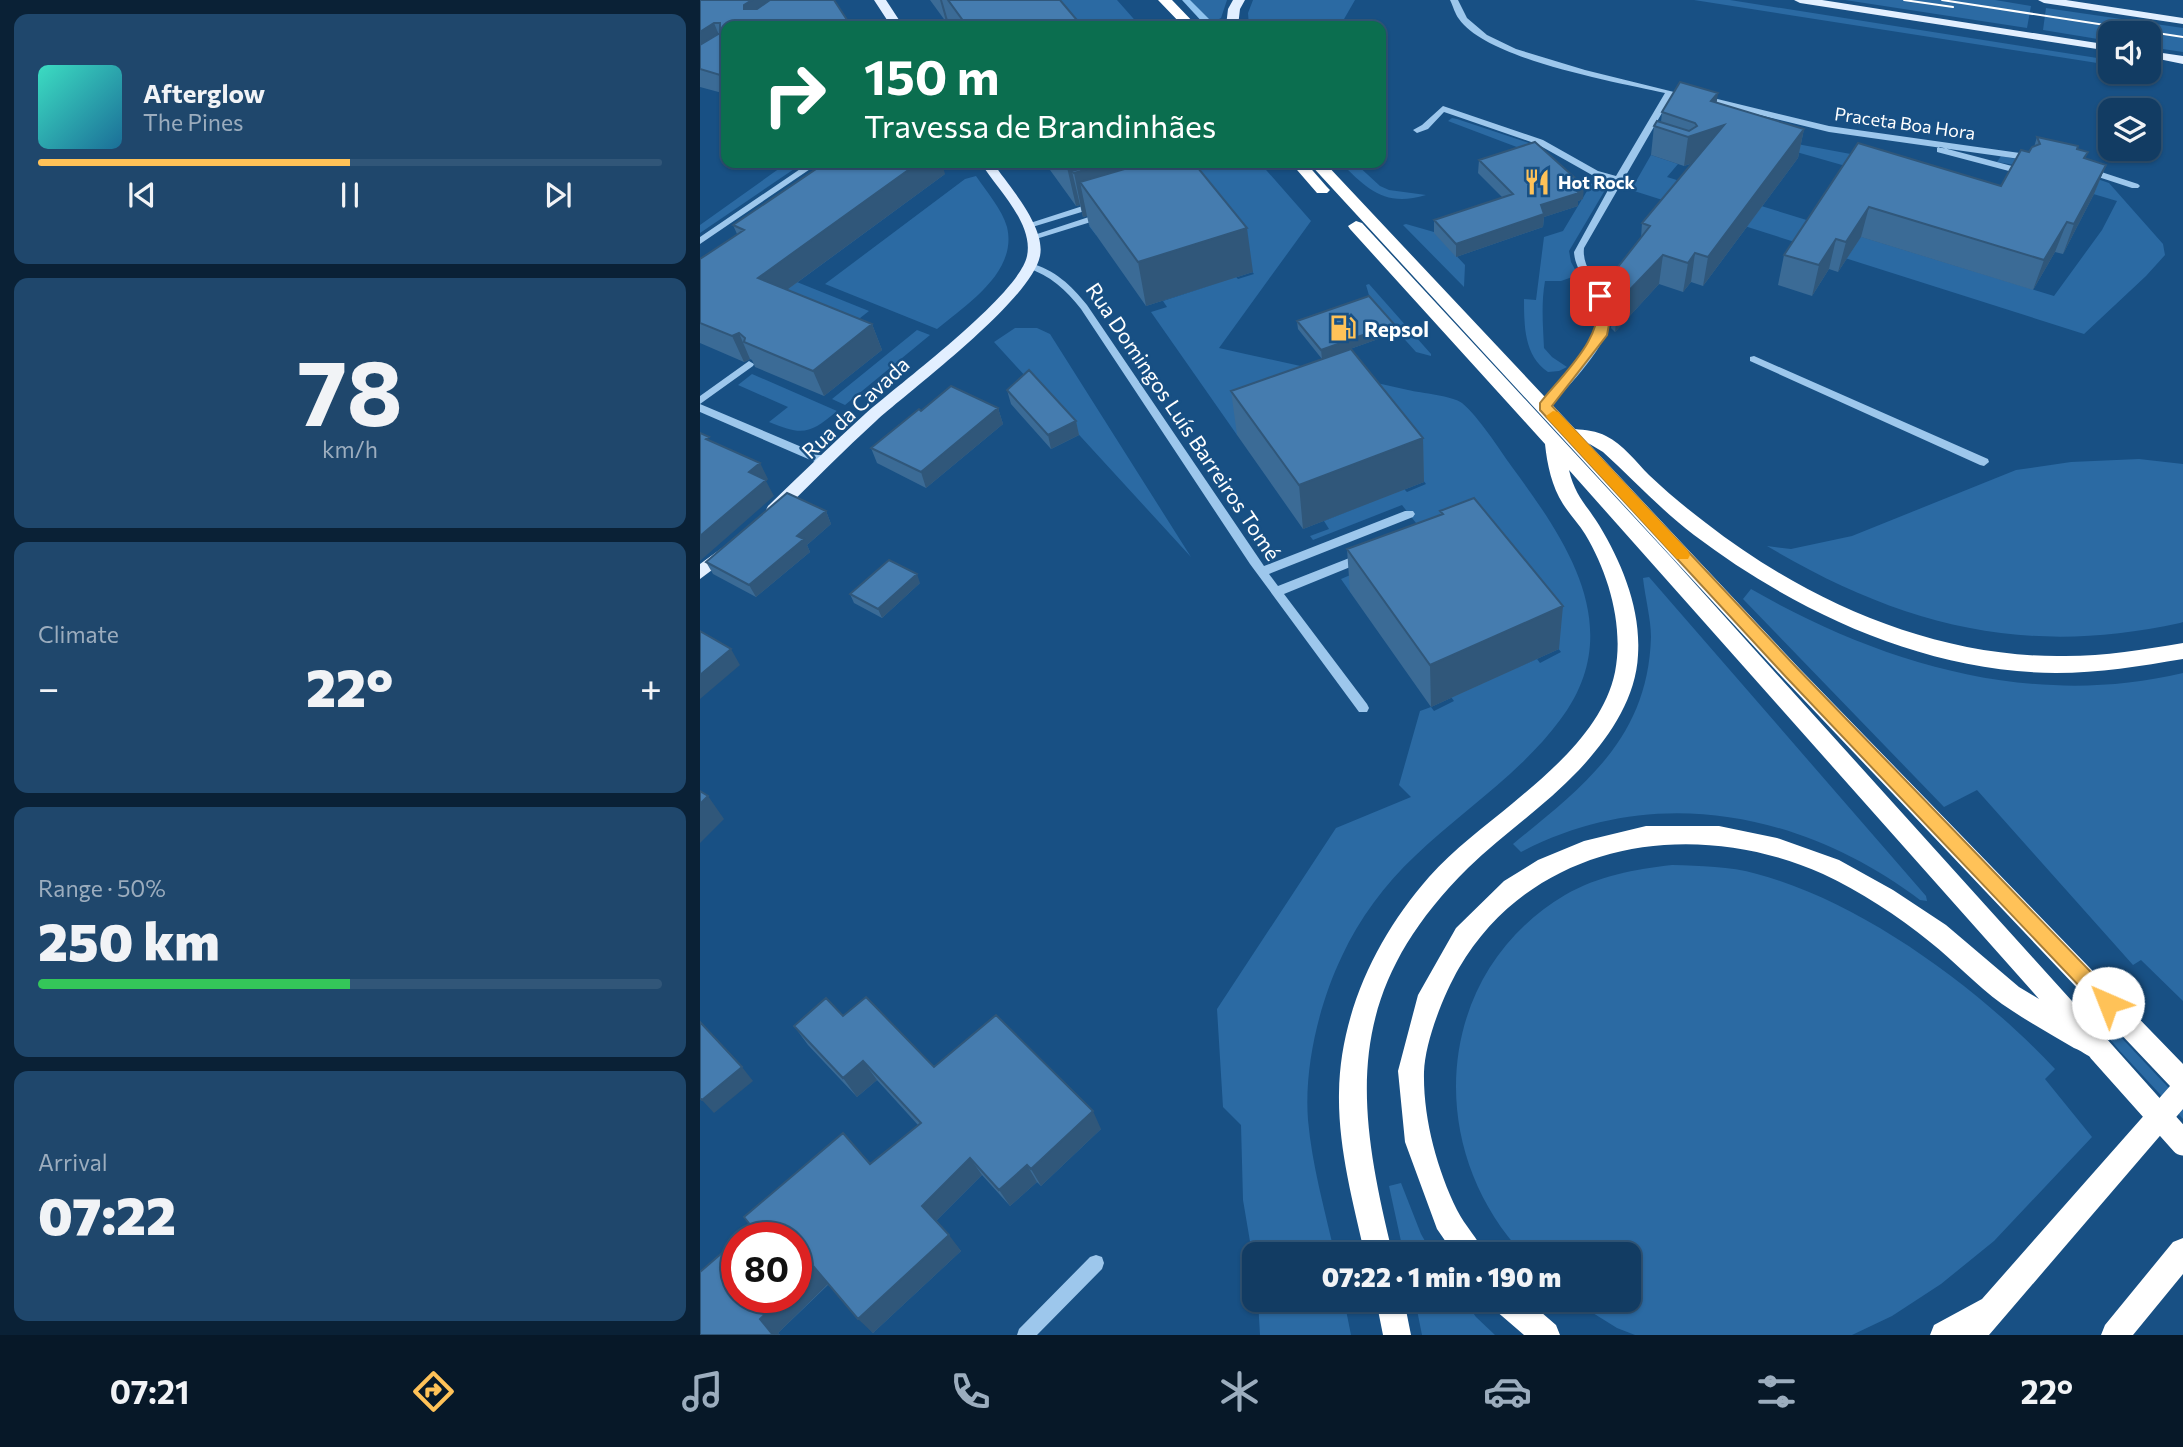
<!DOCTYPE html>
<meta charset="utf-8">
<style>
body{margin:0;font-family:Commissioner,sans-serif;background:#1f476c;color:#f1f3f6;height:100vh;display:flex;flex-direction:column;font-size:26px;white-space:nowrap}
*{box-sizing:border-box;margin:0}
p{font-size:23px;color:#9cadbe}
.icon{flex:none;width:38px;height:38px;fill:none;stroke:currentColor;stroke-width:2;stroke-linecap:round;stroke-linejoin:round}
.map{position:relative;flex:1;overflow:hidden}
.side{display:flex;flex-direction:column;gap:14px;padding:14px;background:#0a2136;width:700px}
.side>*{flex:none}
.banner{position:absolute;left:21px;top:21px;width:665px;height:147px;border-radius:14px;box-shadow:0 2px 5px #0004,0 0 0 2px #315678;background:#0b6e4f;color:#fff;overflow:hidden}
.fabs{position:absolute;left:1398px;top:21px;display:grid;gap:14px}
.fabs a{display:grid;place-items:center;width:63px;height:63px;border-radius:14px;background:#123c63;box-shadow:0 2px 5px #0004,0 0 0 2px #315678;font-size:35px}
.speed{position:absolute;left:21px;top:1222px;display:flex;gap:14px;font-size:35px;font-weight:700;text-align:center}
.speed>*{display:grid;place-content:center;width:91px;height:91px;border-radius:50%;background:#123c63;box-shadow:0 2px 5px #0004,0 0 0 2px #315678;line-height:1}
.speed .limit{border:10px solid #d22;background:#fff;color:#111}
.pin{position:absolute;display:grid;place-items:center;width:60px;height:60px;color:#fff;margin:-30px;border-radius:14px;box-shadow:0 4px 10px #0006}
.me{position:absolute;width:77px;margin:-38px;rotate:316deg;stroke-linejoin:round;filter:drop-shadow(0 0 5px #0008)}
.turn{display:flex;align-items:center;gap:24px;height:147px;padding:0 28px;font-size:32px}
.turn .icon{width:91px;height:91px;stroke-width:2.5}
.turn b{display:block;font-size:49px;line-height:60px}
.big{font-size:52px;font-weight:800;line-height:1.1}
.side .card{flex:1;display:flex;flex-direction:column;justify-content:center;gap:10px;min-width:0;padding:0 24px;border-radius:14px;background:#1f476c}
.side .dial{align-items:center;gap:0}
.dial b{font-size:91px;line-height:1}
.song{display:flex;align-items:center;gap:21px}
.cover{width:84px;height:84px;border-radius:10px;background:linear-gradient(135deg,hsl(170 70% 55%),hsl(200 70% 35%))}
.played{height:7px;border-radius:4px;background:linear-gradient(90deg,#ffc258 50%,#315678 50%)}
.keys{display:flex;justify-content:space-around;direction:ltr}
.heat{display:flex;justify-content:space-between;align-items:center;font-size:38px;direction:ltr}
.charge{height:10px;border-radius:5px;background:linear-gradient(90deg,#34c759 50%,#315678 0)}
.trip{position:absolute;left:542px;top:1242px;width:399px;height:70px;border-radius:14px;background:#123c63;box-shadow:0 2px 5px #0004,0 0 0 2px #315678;font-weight:800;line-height:70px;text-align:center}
.tabs{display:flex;height:112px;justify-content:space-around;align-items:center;background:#071828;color:#9cadbe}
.tabs .icon{width:49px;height:49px}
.tabs .selected{color:#ffc258}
.tabs b{font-size:32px;color:#f1f3f6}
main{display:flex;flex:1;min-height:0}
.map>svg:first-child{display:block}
.green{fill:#2b6aa3}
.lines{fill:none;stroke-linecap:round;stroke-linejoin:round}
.stream{fill:#8fc3ee;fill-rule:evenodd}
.minor{fill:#9dc7ec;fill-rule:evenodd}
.major{fill:#e2efff;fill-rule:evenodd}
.highway{fill:#fff;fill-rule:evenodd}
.tram{stroke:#fff;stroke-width:2}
.highway-bridge{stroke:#fff;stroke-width:25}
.wall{fill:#3b6b96}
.shaded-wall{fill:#30577a}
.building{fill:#457caf;stroke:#30577a;stroke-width:2}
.route{fill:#ffc258;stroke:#a67e39;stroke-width:2}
.slow{fill:#f59e0b}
.labels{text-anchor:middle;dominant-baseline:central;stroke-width:5;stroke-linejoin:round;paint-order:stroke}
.far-street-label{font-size:18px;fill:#fff;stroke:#185084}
.far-poi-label{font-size:18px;font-weight:bold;fill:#fff;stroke:#185084;text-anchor:start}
.poi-label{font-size:21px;font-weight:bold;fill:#fff;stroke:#185084;text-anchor:start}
.street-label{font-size:21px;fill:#fff;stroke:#185084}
</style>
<main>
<section class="side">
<div class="card">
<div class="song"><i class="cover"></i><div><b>Afterglow</b><p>The Pines</p></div></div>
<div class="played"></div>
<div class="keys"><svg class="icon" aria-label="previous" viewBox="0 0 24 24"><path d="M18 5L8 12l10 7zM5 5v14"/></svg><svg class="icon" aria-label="pause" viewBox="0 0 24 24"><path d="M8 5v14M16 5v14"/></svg><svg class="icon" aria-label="next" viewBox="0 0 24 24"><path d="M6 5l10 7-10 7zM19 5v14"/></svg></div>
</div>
<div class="card dial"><b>78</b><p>km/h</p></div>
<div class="card"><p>Climate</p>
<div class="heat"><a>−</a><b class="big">22°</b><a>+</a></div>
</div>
<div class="card"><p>Range · 50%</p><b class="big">250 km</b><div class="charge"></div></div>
<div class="card"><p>Arrival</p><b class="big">07:22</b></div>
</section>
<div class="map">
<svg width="1483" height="1335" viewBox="0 0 1483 1335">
<rect width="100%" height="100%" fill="#185084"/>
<path class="green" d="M336,0H417L440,26H357Z
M489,0H527L521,18L511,23Z
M553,0H655L640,26H549L548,13Z
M994,0H1030L1410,60V65Z
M1145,0H1295L1331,6L1327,28Z
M1346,8L1483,28V52L1449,47V33H1410V41L1343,30Z
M752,118L757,119L835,145L822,149L748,121Z
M1054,140L1081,141L1156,155L1237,192Z
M951,155L978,164L967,177L1354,296L1402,230L1417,201L1373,188L1327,167L1297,162L1301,156L1371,170L1409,183L1463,244L1465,255L1446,276L1384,334L931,190Z
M87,163H103L0,233V225Z
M467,163H560L611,221L519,348C582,362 645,376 708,390C721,393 753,396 762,403C778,416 800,450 812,467C868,543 928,630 860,720C820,774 763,810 715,856C685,884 659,919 642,956C619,1004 604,1067 608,1120C612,1165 625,1211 635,1255H555V1271L543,1200L541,1125L523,1107L517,1009L636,828L711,797L699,785L720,711L731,707L734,711L754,701L751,697L837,659L840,663L861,652L773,541L650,592L641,579L730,541L702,505L613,540L610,536L629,529L624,521L704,489L707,492L726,484L654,393L537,435L451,312L467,307L463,301L536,277L538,279L554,274L499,204L396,235L389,226L465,203Z
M641,163H655L680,186L689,190L726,195C685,207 668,190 641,163Z
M276,176C286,191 302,209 307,227C318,272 266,305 237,329L125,284L265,179Z
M893,181L908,185L869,251L871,262L878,275L861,281H845C841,304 843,325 844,348L852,357L867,367L859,371L848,372C824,356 824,325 824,299L836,300L844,237L863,231Z
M706,224L734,232L765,265L764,287L703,225Z
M30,255L169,311L141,333L0,276Z
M669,284L731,354V356L716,352L671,302L666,285Z
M315,328H337L350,334L491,557L294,342Z
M217,330L230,335L145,405L132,399Z
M52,374L137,411C110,434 103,436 69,422L88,407L38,385Z
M1439,459L1483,464V622L1480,623C1325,657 1202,626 1067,546L1091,549L1152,536L1316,470L1371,462Z
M949,577L1226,896L1227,901L1220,900C1103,812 954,782 821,852L813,844C885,785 948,738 951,637C951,619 945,597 943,578Z
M1051,589C1182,664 1332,709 1483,673V1001L1441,960L1433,965L1277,790L1244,807L1043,599Z
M972,865C1001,866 1029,866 1057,874C1163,902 1281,990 1355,1069L1345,1079L1392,1137L1294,1241L1241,1284L1192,1316L1152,1335H935L917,1328L872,1300H929V1255H824C722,1147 734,973 865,895C898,876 935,869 972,865Z
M1416,1032L1483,1103V1119L1419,1050L1410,1039Z
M701,1183L721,1234L733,1255H704L689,1186Z
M558,1300H644L651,1335H560Z
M715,1300H764L776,1317L795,1335H722Z"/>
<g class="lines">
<path class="stream" d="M482,0H490L511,21V25H505Z"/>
<path class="minor" d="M750,0H758L767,18L787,35L816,49L885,70L974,92L884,248C882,265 894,278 903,291C906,297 910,304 911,311C913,343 867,387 848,409L844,410L839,407L840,405C860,381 913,334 898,300C890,284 875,271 874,252L913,181L892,175L837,144L744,112L728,129L717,133L713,130L722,125L743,106L843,140L898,171L916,176L965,93C917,82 788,60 759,19C755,14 753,6 750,0Z
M1001,95L1129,126L1334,155L1338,158L1334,161L1129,132L998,100V96Z
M1240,147L1327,170L1328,172L1324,175L1237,152V148Z
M109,163H119L0,244V237Z
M1386,167L1438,184L1440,186L1438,188H1432L1383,172V168Z
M395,202L398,203V207L329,228L324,225Z
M404,212L407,213V217L336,239H330L328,237Z
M330,263C355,270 371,285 387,305L564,566L705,511H713L715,514L713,517L569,574L578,586L657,555H665L667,558L665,561L584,594L667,704L669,708L667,712H659L550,564L381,309C366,290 350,275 327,268L325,266Z
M1054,356L1288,459L1289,462L1284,466L1280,465L1050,361V357Z
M49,361L54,364L53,366L0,404V396Z
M0,404L130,459L131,462L126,466L122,465L0,412Z
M396,1255L402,1257L404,1263L402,1269L337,1335H317L319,1329L390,1257Z"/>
<path class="major" d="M174,0H186L203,26H191Z
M533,0H545L540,9L538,26H526L528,9Z
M1094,0H1122L1410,45V51L1100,3Z
M1338,0H1366L1483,18V24L1344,3Z
M1449,51L1483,56V64L1449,57Z
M281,163H293C309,186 346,227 340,256C331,300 213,388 176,421C143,451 112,483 80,514H68L66,510L68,506C100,475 132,444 165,414C200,383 319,295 327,256C334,223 296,188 281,163Z
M26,545L34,551L32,555L0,579V564Z"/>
<path class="highway" d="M458,0H472L497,26H483Z
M591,163H606L627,187L630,190L627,193H617Z
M609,163H625L875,429C885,430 897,431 906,436C923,444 936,462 949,475C967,492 986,508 1006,523C1105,600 1230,656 1357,656C1400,657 1441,650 1483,643V659C1441,666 1399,673 1356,673C1225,672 1097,613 994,535C961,510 934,480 903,452L888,443L1098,667L1483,1064V1109L1289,1335H1230L1234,1325L1282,1299L1470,1086L1084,679Z
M656,221L662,223L971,557L1409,1042L1413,1050L1409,1058L1400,1062C1390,1058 1384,1052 1374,1048C1350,1034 1325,1020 1302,1004C1276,985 1254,961 1230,942C1198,916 1160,891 1123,874C994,816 834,840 759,968C744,994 725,1041 724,1072C723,1118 737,1169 757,1210C765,1226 778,1238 785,1255H755L737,1229L705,1142L698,1071L718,995L756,928L804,881L838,860L884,841L946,826H1019L1077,838L1139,860L1193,890L1246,925L1319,987L1339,999L869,470C875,496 886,504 899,525C922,563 941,609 938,655C936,699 908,739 879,770C845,806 803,834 768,868C644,991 654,1098 693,1255H665C653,1202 638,1147 639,1093C640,1013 677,936 729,877C754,849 784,827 813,803C854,769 904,726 915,672C924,626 909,574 885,534C879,524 870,515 863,504C852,487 847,464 845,444L650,229L648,226Z
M1483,1238V1274L1433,1335H1401L1405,1325L1473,1242Z
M676,1300H704L711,1335H683Z
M791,1300H827L856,1325L860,1335H824L795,1310Z"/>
<path class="tram" d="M1204,0L1253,7
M1242,0L1483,37"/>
<path class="highway-bridge" d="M1400,1050L1483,1143"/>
</g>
<path class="wall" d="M0,0L26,26V94L0,87Z
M230,0H360L382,26H249Z
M1017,103L1104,129L1098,158L1003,286L991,282L983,292L959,284L915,332L911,328L913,308L911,301L914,272L941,238L942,223L993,163L984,166L951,155L954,126L961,122L962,112Z
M1337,137L1388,152L1385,159L1406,165L1394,194L1363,254L1355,252L1333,290L1161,237L1138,272L1129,269L1112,296L1078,285L1084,255L1158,143L1301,186L1334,147Z
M779,160L883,199L878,201V206L844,217L843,227L756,257L734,233V220L803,198L778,173Z
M345,163H494L553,272L446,306L389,225L387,216L383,217L380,205L376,206Z
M245,174L87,290L172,324L182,350L124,396L55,367L52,360L50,359L44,362L0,343V260L37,234L33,225Z
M597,321L695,333L622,359L598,329Z
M307,390L376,421L379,435L351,449L311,404Z
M531,391L723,438L724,482L603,529L537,435Z
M298,408L303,424L226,488L177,463L171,448L221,411Z
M126,511L131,524L107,545L110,552L56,597L13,574L6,562Z
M740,511L859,649L731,707L650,592L647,549L740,515Z
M220,583L182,618L154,603L150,594Z
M143,1016L234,1067L401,1129L341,1186L337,1182L310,1206L282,1175L236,1221L261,1251L173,1333L129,1284L78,1333L80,1335H0L170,1164L218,1125L177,1080L157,1097L108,1045L94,1026Z"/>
<path class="shaded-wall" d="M52,0H86L51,26L44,9V5Z
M240,0H242L249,24L247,25Z
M14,23L22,42L0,57V32Z
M26,72V90L20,75Z
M1018,93L1014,122L1011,101Z
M1024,125L1019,154L984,166L988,137Z
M1104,129L1098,158L1003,286L1008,257Z
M218,163H242L245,174L69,303L58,278Z
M366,163H455L380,182L387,216L383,217L374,173L372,171L380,205L376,206Z
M1406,165L1394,194L1363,254L1374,224Z
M884,186L883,199L878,201V206L844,217L843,227L756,257V244L875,189Z
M1169,207L1161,237L1138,272L1146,242Z
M1367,222L1355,252L1333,290L1344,260Z
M547,228L553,272L446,306L438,262Z
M1136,239L1129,269L1112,296L1119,265Z
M995,253L991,282L983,292L988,263Z
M963,255L959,284L915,332L918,302Z
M172,324L182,350L124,396L113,371Z
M694,324L695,333L622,359L621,350Z
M39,333L50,359L44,362L32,336Z
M298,408L303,424L226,488L221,472Z
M376,421L379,435L351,449L348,435Z
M723,438L724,482L603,529L599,485Z
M60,463L68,479L66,481L74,496L0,561V536L49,472Z
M126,511L131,524L107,545L110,552L56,597L49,585L97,536Z
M217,574L220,583L182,618L178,609Z
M863,606L859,649L731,707L730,665Z
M31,649L40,665L0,699V675Z
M8,796L24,819L0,843V804Z
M163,1061L177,1080L157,1097L143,1078Z
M42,1067L53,1081L14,1113L2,1100Z
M393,1111L401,1129L341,1186L331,1169Z
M270,1158L282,1175L235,1222L222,1206Z
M327,1165L337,1182L310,1206L299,1190Z
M249,1235L261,1251L173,1333L158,1319Z
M114,1267L130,1282L78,1333L80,1335H73L60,1319L83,1297H96V1284Z"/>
<path class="building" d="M0,0H52L44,5V9H57L70,0H134L151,26H26V72L20,75L0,69V45L20,33V23H14L0,32Z
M248,0H360L382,26H267Z
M980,82L1018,93L1011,101L1104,129L1008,257L995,253L988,263L963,255L918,302L914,299L917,282L914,272L950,226L942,223L1024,125L988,137L954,126L957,121L989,131L997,126L995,123L962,112Z
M1337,137L1378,146L1377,149L1388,152L1384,158L1406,165L1374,224L1367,222L1344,260L1169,207L1146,242L1136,239L1119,265L1084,255L1158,143L1301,186L1321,150L1329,152L1332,147L1340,144Z
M835,142L884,186L875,189L879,193L841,205L844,214L756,244L734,220L813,194L779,160Z
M125,163H218L58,278L172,324L113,371L44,342L45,338L39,333L32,336L0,323V259L44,230L33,225Z
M401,163H408L374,173L372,171Z
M445,163H494L547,228L438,262L380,182Z
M669,296L694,324L621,350L597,321Z
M651,349L723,438L599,485L531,391Z
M329,370L376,421L348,435L307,390Z
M251,386L298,408L221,472L171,448L219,409L221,411Z
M0,433L9,437L6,439L60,463L49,472L66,480L0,536Z
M87,493L126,511L97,536L104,539L49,585L6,562Z
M774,498L863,606L730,665L647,549L743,514L740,511Z
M189,560L217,574L178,609L150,594Z
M0,631L31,649L0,675Z
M0,791L8,796L0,804Z
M166,997L234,1067L296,1015L393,1111L331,1169L327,1165L299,1190L270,1158L222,1206L249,1235L158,1319L114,1267L96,1284V1237H40L52,1227L44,1217L143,1133L170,1164L221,1123L163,1061L143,1078L94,1026L126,998L143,1016Z
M0,1022L42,1067L2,1100L0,1098Z
M37,1240V1297H83L60,1319L73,1335H0V1272Z"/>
<path class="route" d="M900,292L905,293L912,308L907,335L852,406L1097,668L1415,997L1417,1003L1415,1009L1408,1012L1401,1009L1086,677L840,410V403C861,376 911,332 894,296Z"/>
<path class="slow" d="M853,411L858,412L988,551L990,555L988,559H977L848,419L846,416Z"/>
<defs>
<g id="restaurant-bare" transform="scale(2.1)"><path d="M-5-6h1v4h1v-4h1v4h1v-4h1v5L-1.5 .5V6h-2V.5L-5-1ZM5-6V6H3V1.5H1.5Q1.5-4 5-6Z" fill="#ffc258" stroke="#185084" stroke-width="2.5" paint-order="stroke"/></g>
<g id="fuel-bare" transform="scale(2.1)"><path d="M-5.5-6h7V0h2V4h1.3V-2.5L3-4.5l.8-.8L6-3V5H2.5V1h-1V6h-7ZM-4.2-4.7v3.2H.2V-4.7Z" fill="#ffc258" stroke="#185084" stroke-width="2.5" paint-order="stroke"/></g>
</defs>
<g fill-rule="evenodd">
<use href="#restaurant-bare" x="837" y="182"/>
<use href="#fuel-bare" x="643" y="328"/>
</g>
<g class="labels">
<g class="far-street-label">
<text transform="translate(1205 123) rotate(8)">Praceta Boa Hora</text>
</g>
<g class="far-poi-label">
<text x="858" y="182">Hot Rock</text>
</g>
<g class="poi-label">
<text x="664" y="328">Repsol</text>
</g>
<g class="street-label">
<text transform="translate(155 407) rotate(-43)">Rua da Cavada</text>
<text transform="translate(484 421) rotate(56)">Rua Domingos Luís Barreiros Tomé</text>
</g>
</g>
</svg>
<div class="fabs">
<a><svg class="icon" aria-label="sound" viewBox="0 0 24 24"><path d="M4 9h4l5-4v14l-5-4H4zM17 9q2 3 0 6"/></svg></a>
<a><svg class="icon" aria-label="layers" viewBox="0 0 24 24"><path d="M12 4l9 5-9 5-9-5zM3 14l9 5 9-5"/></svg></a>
</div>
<div class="speed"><div class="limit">80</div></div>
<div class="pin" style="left:900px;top:296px;background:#d93025"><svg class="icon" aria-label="arrive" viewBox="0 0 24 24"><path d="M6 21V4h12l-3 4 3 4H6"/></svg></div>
<svg class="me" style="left:1408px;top:1003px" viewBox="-20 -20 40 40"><circle r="19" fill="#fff"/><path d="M0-13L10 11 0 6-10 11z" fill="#ffc258"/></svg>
<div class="trip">07:22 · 1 min · 190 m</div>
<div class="banner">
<div class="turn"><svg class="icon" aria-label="right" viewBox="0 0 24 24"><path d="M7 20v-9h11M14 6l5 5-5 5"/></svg><div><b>150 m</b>Travessa de Brandinhães</div></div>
</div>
</div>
</main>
<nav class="tabs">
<b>07:21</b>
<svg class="icon selected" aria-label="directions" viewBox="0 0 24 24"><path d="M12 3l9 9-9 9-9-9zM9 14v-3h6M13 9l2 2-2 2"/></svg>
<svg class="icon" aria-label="music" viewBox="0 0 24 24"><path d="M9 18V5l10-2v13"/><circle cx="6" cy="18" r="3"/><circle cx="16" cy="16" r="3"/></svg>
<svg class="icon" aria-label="phone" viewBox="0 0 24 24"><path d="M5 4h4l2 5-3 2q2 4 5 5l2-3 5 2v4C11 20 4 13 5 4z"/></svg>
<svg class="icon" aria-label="climate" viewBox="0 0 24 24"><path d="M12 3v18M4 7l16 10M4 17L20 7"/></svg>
<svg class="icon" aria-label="car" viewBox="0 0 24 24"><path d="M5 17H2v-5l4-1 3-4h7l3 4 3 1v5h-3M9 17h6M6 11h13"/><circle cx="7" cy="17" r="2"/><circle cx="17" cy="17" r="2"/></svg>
<svg class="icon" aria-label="filters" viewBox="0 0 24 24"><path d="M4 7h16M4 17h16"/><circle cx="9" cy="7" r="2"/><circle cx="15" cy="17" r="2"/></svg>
<b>22°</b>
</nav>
